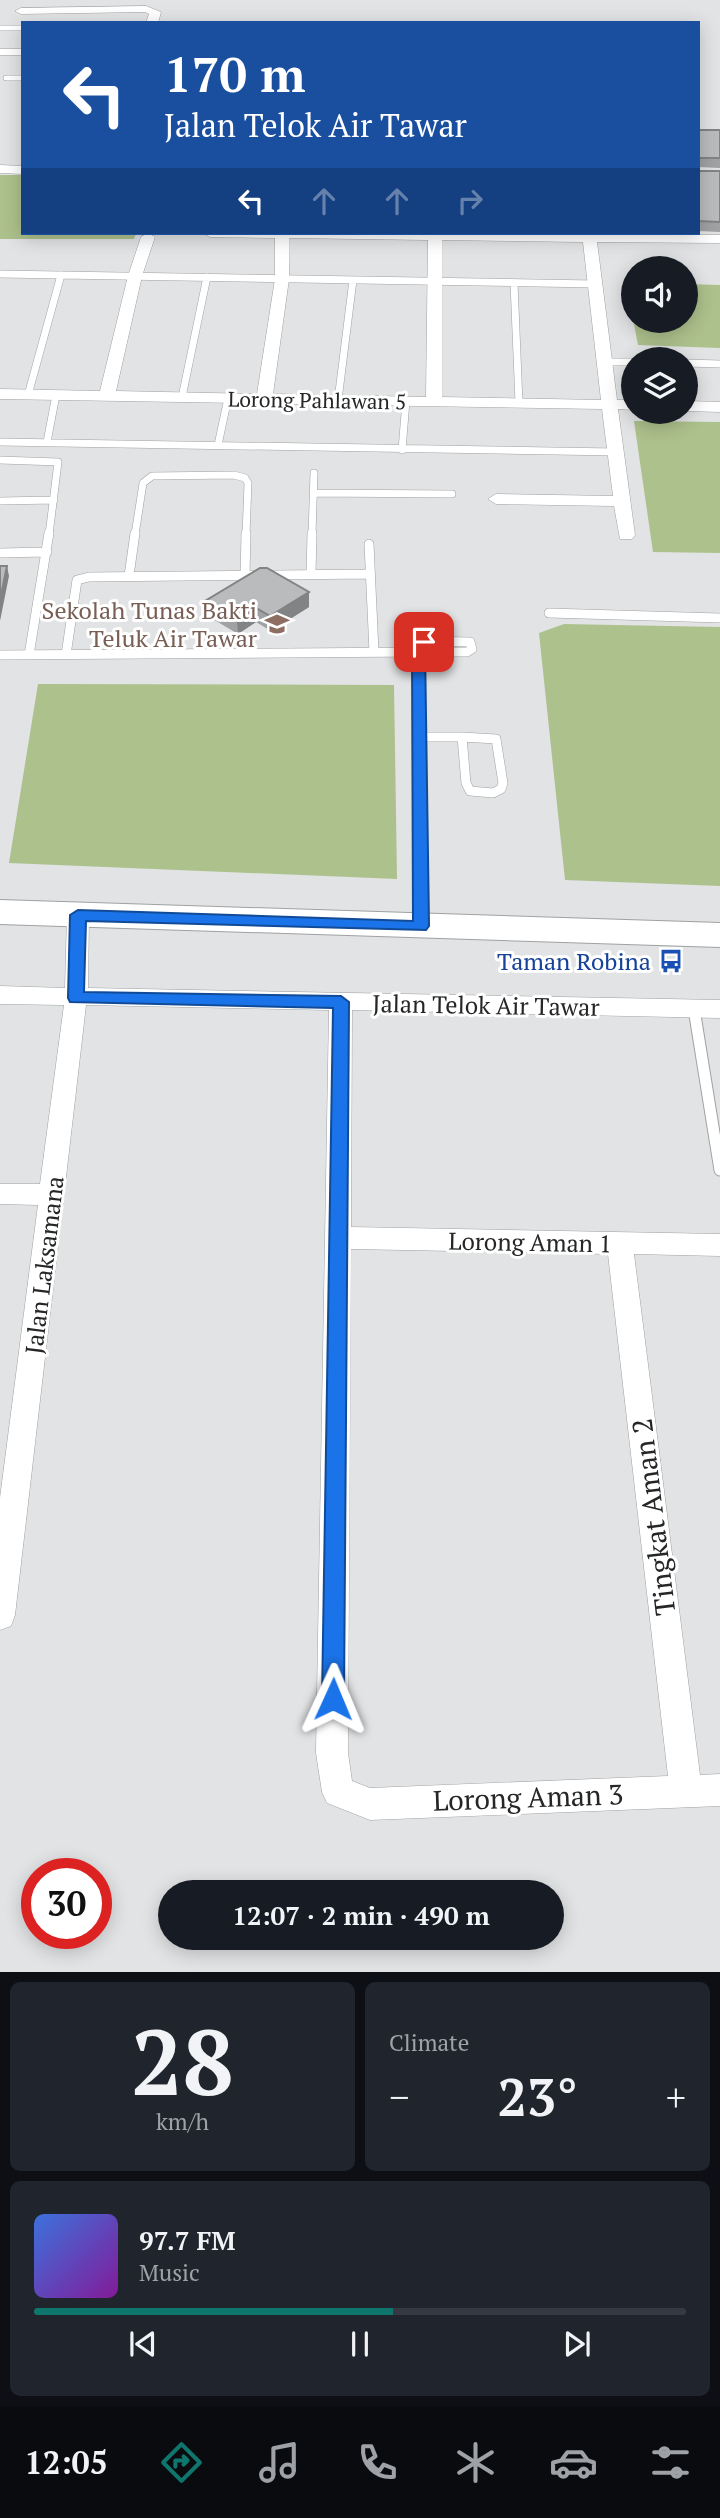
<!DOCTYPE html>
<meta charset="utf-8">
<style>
body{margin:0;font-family:"PT Serif",serif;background:#20242c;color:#f1f3f6;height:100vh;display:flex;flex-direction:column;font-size:26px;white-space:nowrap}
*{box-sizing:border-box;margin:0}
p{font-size:23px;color:#9ea1a6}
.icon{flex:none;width:38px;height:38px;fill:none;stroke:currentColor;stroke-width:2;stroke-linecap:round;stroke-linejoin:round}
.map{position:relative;height:1972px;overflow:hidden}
.panel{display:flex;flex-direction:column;gap:10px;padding:10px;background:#0d0f14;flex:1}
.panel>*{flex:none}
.hud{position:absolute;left:21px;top:21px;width:679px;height:214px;border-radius:0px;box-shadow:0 4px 18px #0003;background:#1a4fa0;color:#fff;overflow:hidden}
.buttons{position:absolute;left:621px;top:256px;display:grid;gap:14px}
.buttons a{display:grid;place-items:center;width:77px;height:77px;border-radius:50%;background:#171b24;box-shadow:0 4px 18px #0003;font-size:35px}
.speed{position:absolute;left:21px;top:1858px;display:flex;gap:14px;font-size:35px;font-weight:700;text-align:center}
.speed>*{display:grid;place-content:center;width:91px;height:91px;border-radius:50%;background:#171b24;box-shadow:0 4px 18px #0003;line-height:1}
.speed .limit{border:10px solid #d22;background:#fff;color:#111}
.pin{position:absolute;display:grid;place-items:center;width:60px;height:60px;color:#fff;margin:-30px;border-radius:14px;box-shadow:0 4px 10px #0006}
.me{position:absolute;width:77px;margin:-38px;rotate:1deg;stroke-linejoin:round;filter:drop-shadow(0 0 5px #0008)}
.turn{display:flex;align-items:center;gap:24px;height:147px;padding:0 28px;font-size:32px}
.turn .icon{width:91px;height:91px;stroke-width:2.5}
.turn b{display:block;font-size:49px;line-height:60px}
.lanes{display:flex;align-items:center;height:66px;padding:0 28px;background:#0003;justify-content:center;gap:35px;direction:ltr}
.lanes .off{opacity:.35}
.big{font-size:52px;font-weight:700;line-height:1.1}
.panel .tile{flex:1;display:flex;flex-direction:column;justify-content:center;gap:10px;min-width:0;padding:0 24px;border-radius:10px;background:#20242c}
.panel .dial{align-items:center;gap:0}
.dial b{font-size:91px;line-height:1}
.song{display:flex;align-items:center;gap:21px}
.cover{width:84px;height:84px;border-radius:10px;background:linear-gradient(135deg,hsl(220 70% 55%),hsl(290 70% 35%))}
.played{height:7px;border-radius:4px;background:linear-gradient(90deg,#0f766e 55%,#363941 55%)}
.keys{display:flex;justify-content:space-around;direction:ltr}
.heat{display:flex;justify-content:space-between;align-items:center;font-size:38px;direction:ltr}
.panel .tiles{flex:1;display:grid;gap:10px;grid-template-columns:1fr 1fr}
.tile:last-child{grid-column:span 2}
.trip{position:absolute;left:158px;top:1880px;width:406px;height:70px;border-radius:35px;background:#171b24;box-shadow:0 4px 18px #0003;font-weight:700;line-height:70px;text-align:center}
.tabs{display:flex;height:112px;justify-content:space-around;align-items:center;background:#090b0e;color:#9ea1a6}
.tabs .icon{width:49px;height:49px}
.tabs .active{color:#0f766e}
.tabs b{font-size:32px;color:#f1f3f6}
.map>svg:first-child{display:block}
.green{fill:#adc18c}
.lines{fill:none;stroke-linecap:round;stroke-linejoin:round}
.service-far3-casing{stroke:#9fa1a3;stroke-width:6}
.service-far2-casing{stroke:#9fa1a3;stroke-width:8}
.service-far1-casing{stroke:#9fa1a3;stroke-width:10}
.service-casing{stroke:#9fa1a3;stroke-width:13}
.minor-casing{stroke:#9fa1a3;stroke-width:1}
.primary-casing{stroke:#9fa1a3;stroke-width:2}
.service-far3{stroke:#fff;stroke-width:5}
.service-far2{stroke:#fff;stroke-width:7}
.service-far1{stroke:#fff;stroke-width:9}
.service{stroke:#fff;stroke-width:11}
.minor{fill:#fff;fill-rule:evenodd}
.primary{fill:#fff;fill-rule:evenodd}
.wall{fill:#a0a1a3}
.shaded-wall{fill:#828384}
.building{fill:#babbbd;stroke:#828384;stroke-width:2}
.route{fill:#1a73e8;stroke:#114b97;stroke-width:2}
.labels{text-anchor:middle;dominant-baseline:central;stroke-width:6;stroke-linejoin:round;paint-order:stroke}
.far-street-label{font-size:21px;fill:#252626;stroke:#fff}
.education-label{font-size:24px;fill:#785e54;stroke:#fff;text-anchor:end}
.transit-label{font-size:24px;fill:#164399;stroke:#fff;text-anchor:end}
.street-label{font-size:24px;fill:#252626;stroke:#fff}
.near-street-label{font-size:28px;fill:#252626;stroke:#fff}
</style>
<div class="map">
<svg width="720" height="1972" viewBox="0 0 720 1972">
<rect width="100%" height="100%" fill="#e1e3e5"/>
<path class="green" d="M0,175H23V233H136L134,239H0Z
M626,283L633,284L634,320H686V284L720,285V348L638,345Z
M634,421L720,422V553L653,552Z
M564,624L720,627V886L565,880L539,633Z
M38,684L394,685L397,879L9,863Z"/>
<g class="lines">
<g class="service-far3-casing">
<path id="service-far3" d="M0,28H23
M6,78H23"/>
</g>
<g class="service-far2-casing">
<path id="service-far2" d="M0,274L595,284
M514,283L519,403
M604,362H634
M686,363L720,364
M28,395L61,275
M182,397L207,277
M338,400L353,280
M0,442L616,452
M47,442L56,395
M218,445L228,398
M402,450L406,401
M0,460L58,462L49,535
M314,493L452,494
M0,501L54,500
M135,535L143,483L152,476L234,475L245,478L248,483L246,535
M312,535L314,473"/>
</g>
<g class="service-far1-casing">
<path id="service-far1" d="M369,544L374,652
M0,553L47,552
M311,574L312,533
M245,575L246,533
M129,576L135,533
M549,613L720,618
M423,641L470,642L472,649L467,652H419L418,645Z
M419,652L421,909
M0,655L419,652
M29,655L49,533
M66,655L77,580L89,577L370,574
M421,737H462
M462,737L496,739L503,783L501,789L493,793L470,791L466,783Z"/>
</g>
<g class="service-casing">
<path id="service" d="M421,907V926
M694,1009L720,1170"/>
</g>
<g class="minor-casing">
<path id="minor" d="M146,6L161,12L158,23H146L149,14L145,12L21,14L15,11L21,8Z
M0,49H23V55H0Z
M0,165L23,166V174L0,173Z
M148,233L155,237L142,276L116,391L257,394L275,279V238L210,237L203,233L720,235V243L597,242L617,400H634V410L618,409L635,535L632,539H620L614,506L496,504L488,499L496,494L613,496L602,409L0,399V389L100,391L128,276L141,237ZM289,238L428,240L426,397L273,394L289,279ZM442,240L583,242L601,400L442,397Z
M686,401L720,402V412L686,411Z
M78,907L86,909L89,915L88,988L720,1000V1018L352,1010L351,1227L720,1234V1256L634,1254L700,1775L720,1774V1806L370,1820L327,1803L322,1792L316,1753L329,1010L86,1005L15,1615L11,1626L0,1630V1498L38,1205L0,1204V1184H40L64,1005L0,1004V986L65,988L67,915L70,909ZM351,1249L608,1254L668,1776L370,1788L352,1781L348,1753Z"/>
</g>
<g class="primary-casing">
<path id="primary" d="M0,900L720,923V947L0,924Z"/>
</g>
<use href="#service-far3" class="service-far3"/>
<use href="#service-far2" class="service-far2"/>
<use href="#service-far1" class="service-far1"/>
<use href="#service" class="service"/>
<use href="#minor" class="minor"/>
<use href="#primary" class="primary"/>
</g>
<path class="wall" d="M698,130H720V168L698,167Z
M698,170L699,171H720V232L698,231Z
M205,601L309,607L271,631L256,622L238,634L206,615Z"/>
<path class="shaded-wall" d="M7,566L9,576L0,621V600Z
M309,592V607L271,631L270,616Z
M256,608V622L238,634L237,620Z"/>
<path class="building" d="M698,130H720V158H699L698,162Z
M698,170L699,171H720V222L698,221Z
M0,566H7L0,600Z
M260,568H267L309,592L270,616L256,608L237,620L205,601Z"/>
<path class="route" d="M424,638L430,642L425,646L429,926L426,930L86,921L84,992L341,996L349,1002L344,1699L341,1706L333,1710L325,1706L322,1699L333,1008L70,1002L68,998L70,915L78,910L413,921L412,645Z"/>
<defs>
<g id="school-bare" transform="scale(1.89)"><path d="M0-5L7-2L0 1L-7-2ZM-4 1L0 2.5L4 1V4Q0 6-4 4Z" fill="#8d6e63" stroke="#fff" stroke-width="2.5" paint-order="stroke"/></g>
<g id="bus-bare" transform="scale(1.89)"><path d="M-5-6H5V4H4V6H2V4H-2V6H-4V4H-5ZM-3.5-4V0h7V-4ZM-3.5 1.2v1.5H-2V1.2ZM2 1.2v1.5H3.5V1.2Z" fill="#1a4fb4" stroke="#fff" stroke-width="2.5" paint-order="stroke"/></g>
</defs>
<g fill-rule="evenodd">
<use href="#school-bare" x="277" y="624"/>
<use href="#bus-bare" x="671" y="961"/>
</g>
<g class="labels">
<g class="far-street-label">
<text transform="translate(317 400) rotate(1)">Lorong Pahlawan 5</text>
</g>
<g class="education-label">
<text x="257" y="610">Sekolah Tunas Bakti<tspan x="257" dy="28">Teluk Air Tawar</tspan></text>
</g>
<g class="transit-label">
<text x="651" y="961">Taman Robina</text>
</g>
<g class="street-label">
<text transform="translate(486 1005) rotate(1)">Jalan Telok Air Tawar</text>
<text transform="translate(530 1242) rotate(1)">Lorong Aman 1</text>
<text transform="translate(44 1265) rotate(-83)">Jalan Laksamana</text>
</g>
<g class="near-street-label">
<text transform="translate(653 1517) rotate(-97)">Tingkat Aman 2</text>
<text transform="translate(528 1797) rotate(-2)">Lorong Aman 3</text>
</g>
</g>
</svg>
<div class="buttons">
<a><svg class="icon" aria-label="sound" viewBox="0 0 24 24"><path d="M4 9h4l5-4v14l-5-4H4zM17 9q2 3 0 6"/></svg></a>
<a><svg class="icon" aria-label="layers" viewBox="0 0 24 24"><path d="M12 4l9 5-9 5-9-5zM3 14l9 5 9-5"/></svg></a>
</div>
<div class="speed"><div class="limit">30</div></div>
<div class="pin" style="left:424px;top:642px;background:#d93025"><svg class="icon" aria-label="arrive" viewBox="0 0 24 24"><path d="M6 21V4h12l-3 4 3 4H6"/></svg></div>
<svg class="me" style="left:333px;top:1699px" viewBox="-20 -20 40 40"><path d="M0-17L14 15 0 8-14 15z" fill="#1a73e8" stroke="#fff" stroke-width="4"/></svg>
<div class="trip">12:07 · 2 min · 490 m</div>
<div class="hud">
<div class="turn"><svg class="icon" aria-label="left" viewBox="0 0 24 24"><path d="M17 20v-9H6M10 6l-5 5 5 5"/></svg><div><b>170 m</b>Jalan Telok Air Tawar</div></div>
<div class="lanes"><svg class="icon" aria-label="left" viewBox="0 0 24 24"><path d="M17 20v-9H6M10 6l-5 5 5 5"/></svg><svg class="icon off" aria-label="ahead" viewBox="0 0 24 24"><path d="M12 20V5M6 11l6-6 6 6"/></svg><svg class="icon off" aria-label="ahead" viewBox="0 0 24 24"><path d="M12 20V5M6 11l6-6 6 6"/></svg><svg class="icon off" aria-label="right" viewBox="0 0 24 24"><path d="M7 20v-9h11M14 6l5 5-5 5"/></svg></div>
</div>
</div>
<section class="panel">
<div class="tiles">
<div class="tile dial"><b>28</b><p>km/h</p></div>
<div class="tile"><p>Climate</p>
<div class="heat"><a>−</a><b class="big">23°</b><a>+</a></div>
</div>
<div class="tile">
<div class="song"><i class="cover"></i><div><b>97.7 FM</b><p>Music</p></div></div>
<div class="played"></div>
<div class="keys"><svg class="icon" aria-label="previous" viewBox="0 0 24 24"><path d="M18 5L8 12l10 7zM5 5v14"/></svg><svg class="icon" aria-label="pause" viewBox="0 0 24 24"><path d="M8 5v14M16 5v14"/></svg><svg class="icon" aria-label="next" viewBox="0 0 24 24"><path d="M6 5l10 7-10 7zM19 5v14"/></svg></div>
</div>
</div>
</section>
<nav class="tabs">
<b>12:05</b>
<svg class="icon active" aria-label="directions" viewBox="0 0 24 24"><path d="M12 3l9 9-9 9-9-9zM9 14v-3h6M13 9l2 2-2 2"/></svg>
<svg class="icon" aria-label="music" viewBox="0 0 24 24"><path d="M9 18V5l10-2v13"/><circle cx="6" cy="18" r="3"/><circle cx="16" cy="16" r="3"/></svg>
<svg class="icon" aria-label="phone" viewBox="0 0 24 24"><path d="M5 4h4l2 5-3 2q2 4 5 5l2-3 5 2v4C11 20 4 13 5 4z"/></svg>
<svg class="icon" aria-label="climate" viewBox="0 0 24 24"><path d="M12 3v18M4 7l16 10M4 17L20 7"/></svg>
<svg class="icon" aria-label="car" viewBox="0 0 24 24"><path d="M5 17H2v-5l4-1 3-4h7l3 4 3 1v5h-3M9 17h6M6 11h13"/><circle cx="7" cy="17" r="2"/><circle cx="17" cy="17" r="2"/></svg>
<svg class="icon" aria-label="filters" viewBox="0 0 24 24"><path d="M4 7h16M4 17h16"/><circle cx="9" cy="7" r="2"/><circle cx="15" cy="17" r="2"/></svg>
</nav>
